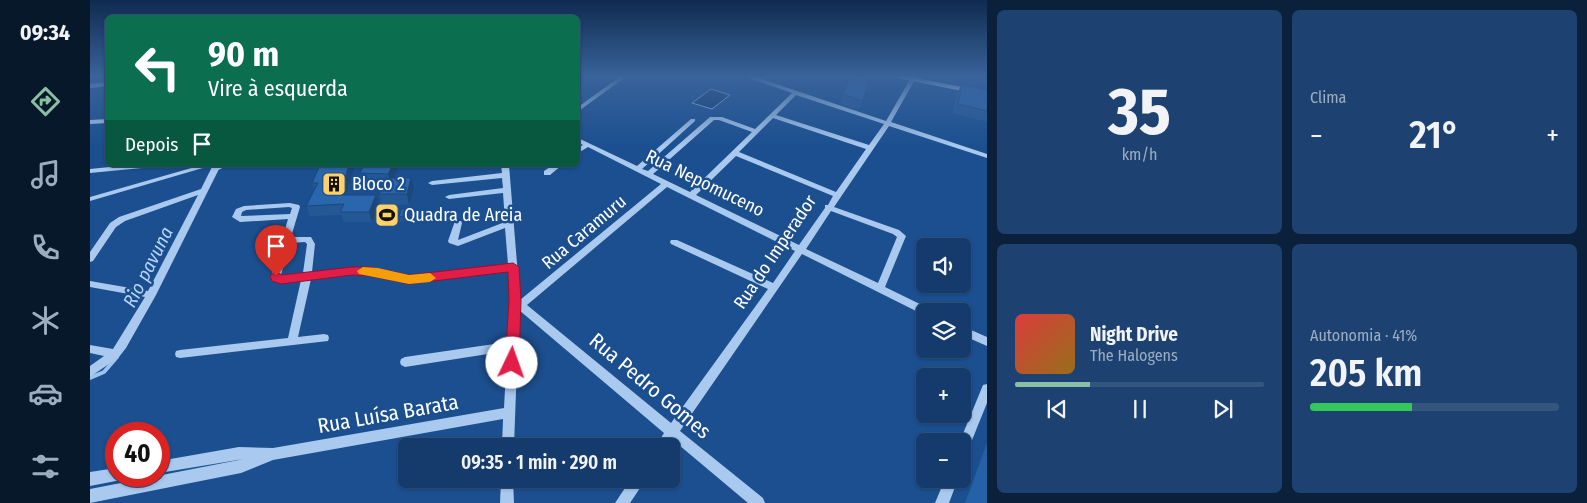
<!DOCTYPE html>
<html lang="pt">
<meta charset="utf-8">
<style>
body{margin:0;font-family:"Fira Sans Condensed",sans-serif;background:#1d4271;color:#f1f3f6;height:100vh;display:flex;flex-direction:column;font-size:19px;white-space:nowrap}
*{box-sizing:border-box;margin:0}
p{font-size:16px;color:#9dadc1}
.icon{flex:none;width:28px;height:28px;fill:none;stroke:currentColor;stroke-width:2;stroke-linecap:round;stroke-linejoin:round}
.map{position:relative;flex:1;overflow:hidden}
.side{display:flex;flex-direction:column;gap:10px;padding:10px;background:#0b203b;width:600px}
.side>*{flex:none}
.banner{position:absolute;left:15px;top:15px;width:475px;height:152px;border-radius:8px;box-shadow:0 1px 4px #0004,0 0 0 1px #33557e;background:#0b6e4f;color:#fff;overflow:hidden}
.tools{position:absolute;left:826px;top:238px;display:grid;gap:10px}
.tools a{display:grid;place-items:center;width:55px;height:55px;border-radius:8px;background:#143b6b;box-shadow:0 1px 4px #0004,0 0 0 1px #33557e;font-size:25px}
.speed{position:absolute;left:15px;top:422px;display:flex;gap:10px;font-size:25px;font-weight:700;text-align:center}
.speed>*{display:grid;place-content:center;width:65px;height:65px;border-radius:50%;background:#143b6b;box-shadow:0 1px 4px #0004,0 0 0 1px #33557e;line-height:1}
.speed .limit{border:8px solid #d22;background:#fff;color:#111}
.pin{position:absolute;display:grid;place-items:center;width:42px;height:42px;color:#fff;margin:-51px -21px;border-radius:50% 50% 50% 0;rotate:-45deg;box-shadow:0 0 5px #0007}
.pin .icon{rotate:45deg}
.me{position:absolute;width:55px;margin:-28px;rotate:3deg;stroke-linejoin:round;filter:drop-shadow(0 0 4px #0008)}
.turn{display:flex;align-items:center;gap:18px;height:105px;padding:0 20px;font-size:22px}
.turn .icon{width:65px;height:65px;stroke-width:2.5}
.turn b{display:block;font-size:35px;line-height:42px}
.then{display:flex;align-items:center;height:48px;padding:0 20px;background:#0003;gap:10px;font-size:19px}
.big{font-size:38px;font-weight:600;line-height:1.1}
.side .tile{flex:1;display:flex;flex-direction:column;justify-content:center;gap:8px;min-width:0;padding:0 18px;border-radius:8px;background:#1d4271}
.side .dial{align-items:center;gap:0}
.dial b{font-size:65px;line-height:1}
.song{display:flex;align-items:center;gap:15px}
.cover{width:60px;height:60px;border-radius:8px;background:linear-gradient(135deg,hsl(0 70% 55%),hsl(40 70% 35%))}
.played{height:5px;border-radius:2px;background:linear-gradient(90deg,#8abfa5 30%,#33557e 30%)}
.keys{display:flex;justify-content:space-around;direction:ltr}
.heat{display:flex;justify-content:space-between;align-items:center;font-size:28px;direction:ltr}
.charge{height:8px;border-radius:4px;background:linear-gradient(90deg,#34c759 41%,#33557e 0)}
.side .tiles{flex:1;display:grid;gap:10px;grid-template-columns:repeat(2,1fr)}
.trip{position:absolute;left:308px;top:438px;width:282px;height:50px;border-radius:8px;background:#143b6b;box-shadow:0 1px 4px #0004,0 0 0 1px #33557e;font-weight:600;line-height:50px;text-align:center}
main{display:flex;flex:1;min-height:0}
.tab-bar{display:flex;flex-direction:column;width:90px;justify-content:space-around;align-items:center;background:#08182b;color:#9dadc1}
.tab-bar .icon{width:35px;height:35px}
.tab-bar .on{color:#8abfa5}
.tab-bar b{font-size:22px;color:#f1f3f6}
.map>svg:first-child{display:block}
.green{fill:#2461a8}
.water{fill:#123a6d;stroke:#9cc4f0}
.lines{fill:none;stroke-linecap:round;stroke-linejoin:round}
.stream-far1{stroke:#9cc4f0;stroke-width:2}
.stream{stroke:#9cc4f0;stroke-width:4}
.minor{fill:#a9c9ee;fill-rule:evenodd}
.major{fill:#f0f6ff;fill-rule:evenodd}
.wall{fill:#245895}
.shaded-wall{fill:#1d4779}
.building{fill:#2a66ad;stroke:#1d4779}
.route{fill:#e11d48;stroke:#92132f}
.slow{fill:#f59e0b}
.labels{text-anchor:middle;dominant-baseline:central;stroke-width:5;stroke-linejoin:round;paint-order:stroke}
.street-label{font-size:18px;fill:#fff;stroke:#1b4f8f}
.poi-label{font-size:18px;fill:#fff;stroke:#1b4f8f;text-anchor:start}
.water-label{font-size:19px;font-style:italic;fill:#b5d3f5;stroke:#1b4f8f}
.near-street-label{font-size:21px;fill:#fff;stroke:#1b4f8f}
</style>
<main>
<nav class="tab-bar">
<b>09:34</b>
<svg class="icon on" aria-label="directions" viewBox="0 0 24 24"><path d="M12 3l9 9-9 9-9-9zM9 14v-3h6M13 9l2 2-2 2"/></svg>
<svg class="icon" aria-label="music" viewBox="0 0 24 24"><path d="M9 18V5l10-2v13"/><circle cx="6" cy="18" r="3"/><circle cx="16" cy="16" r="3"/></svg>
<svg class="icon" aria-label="phone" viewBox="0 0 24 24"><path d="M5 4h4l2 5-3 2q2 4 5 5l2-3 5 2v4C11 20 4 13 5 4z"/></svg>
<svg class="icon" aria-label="climate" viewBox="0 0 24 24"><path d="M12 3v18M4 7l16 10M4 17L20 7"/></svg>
<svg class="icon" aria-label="car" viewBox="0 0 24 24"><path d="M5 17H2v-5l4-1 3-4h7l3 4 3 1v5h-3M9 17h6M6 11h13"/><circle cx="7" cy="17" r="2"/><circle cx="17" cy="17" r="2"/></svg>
<svg class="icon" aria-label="filters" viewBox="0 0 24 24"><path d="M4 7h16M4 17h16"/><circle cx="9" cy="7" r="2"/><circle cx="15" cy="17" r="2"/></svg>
</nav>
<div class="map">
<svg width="897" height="503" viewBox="0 0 897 503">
<rect width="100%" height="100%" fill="#1b4f8f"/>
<path class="green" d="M897,443V503H875Z"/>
<path class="water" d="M621,89L640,95L622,109L602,103Z"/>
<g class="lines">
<path class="stream-far1" d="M126,170L136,165"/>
<path class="stream" d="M0,378L14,372L27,357"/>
<path class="minor" d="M488,76H491L488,80Z
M531,76H537L490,110L488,111V107Z
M653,76H662L796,121L822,76H827L801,122L897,154V158L799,126L744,207L809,230L816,236L795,287L838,308L840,311H835V315L832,314L712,254L590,431L673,498L675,503H658L583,440L579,446H566L574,433L429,310L424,446H412L413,419L183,460L151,473L0,503V489L154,459L69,473V461L149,447L183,448L414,408L417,351L315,367L311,365L310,362L311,359L315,357L418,342L420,301L418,271L319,283L289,276L262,274L221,279L208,337L234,334L238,335L239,338L238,341L90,358L86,357L85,354L86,351L90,350L198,338L211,280C202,281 188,285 181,278L198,219L150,222L142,217L146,209L154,206L200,203L209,205L210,207L201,237H221L225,244L222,272L262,268L289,270L319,277L418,264L415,228L368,246L359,243L358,241L365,221H371L372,223L368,240L415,222L413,193L359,199L355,197L359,195L413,188L412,178L342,185L338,183L342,181L412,173L411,165H419L430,300L571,184L498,147L488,153V148L493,145L488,142V138L547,166L601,119H605V121L552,169L558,171L620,117H632L665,129L702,93ZM706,95L794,124L779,145L686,115ZM683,118L776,149L746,192L649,152ZM624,120H629L662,132L600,192L563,174ZM646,156L743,196L738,205H735V208L709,245L606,195ZM577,187L705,251L683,283L587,240H581L580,242L581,244L678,289L581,423L437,305ZM199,207L202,208L200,214L151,216L152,212L156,210ZM741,211L803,234L807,237L788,283L716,249ZM215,242L217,244L213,273L191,275L200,243Z
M18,82V86L0,88V84Z
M18,119V123L0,124V120Z
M40,165H66L62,167L0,173V169Z
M112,165H131L66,295L36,348L29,357L0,377V366L14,356L0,353V345L23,349L55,297L0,287V281L58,291L108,195L35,221L26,227L3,261L0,262V252L20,223L29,217L111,189L123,165L0,201V197Z
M463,165H472L460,175H454V171Z
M872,326L897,337V346L872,335Z
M897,384V403L876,455L872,457V441H870L893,385Z
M26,468V476H32L31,480L0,486V472Z
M411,479H423L424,503H410Z
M541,479H556L540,503H525Z
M855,479H868L859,503H845Z"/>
<path class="major" d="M797,76H816L897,92V96Z"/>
</g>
<path class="wall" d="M761,76L773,101L768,110L749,103Z
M872,84L897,90V122L862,113L867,93Z
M230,165L256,195H286L289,206L282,222H254L251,215L220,216L216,206L224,189L222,183Z
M308,169L304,178L324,188L319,205L292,204L289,194L293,184L273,183L270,173Z
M319,208L320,213V221L310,222L309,217Z"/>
<path class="shaded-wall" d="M259,165H265L253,205L250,195Z
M303,165H307L308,169L301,184L298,174Z
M321,178L324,188L319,205L317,194Z
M286,195L289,206L282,222L279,212Z"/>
<path class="building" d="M761,76H780L773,101L753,94Z
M872,84L897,90V111L868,104Z
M230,165H259L250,195H286L279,212H250L254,204L216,206L228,183H222Z
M274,165H303L298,174L270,173Z
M294,178H321L317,194H289Z
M319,208V216L309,217L311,209Z"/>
<linearGradient id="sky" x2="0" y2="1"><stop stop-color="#0f2b4f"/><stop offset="0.52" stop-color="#39639b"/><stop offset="1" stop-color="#39639b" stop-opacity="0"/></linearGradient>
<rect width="897" height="147" fill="url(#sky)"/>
<path class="route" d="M423,263L429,267L431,300L429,363L427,367L422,369L417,367L415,363L419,300L418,272L319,284L280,276L262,275L191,284L182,281L180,276L186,271L192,275L262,267H280L319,275Z"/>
<path class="slow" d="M273,267L288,268L319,275L340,273L346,278L340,282L319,284L269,274L267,271Z"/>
<defs>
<g id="building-square" transform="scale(1.25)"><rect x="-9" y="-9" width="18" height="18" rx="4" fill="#ffd166" stroke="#1b4f8f"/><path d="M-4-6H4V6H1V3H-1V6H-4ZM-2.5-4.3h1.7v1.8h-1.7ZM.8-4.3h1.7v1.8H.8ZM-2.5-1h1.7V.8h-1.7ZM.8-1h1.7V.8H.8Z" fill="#111"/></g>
<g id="stadium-square" transform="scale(1.25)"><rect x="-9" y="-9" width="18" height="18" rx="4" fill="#ffd166" stroke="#1b4f8f"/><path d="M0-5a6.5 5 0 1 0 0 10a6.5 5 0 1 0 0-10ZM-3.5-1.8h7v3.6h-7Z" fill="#111"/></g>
</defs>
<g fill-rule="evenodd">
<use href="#building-square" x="244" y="184"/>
<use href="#stadium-square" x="297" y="215"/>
</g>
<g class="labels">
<g class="street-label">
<text transform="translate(615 183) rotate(26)">Rua Nepomuceno</text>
<text transform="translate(494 232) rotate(-40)">Rua Caramuru</text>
<text transform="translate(685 252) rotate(-56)">Rua do Imperador</text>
</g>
<g class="poi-label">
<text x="262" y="184">Bloco 2</text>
<text x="314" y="215">Quadra de Areia</text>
</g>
<g class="water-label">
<text transform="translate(58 267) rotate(-63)">Rio pavuna</text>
</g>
<g class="near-street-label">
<text transform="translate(560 386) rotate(40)">Rua Pedro Gomes</text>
<text transform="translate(298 414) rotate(-10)">Rua Luísa Barata</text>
</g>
</g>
</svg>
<div class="tools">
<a><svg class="icon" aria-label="sound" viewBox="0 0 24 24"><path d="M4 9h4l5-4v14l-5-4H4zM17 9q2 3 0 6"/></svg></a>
<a><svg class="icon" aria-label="layers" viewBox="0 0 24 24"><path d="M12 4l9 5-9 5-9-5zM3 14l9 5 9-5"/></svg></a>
<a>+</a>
<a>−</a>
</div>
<div class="speed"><div class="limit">40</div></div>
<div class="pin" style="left:186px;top:276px;background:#d93025"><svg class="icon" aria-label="arrive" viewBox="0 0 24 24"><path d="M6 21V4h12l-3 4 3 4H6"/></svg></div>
<svg class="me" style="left:422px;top:363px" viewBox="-20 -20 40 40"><circle r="19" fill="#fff"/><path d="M0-13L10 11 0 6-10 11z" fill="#e11d48"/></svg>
<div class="trip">09:35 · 1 min · 290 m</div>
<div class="banner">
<div class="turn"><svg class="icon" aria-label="left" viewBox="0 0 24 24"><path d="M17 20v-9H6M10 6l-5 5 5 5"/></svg><div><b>90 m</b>Vire à esquerda</div></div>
<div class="then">Depois<svg class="icon" aria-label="arrive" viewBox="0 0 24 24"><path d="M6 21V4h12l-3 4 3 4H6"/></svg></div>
</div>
</div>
<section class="side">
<div class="tiles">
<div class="tile dial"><b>35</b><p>km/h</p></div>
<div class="tile"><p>Clima</p>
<div class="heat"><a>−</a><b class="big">21°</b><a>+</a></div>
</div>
<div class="tile">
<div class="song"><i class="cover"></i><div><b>Night Drive</b><p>The Halogens</p></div></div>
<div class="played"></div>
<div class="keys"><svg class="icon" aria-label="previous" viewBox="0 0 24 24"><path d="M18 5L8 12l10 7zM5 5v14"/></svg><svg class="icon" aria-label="pause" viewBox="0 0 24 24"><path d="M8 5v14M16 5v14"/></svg><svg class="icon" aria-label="next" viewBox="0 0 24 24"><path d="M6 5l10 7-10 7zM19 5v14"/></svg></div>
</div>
<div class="tile"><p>Autonomia · 41%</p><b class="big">205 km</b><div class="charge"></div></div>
</div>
</section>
</main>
